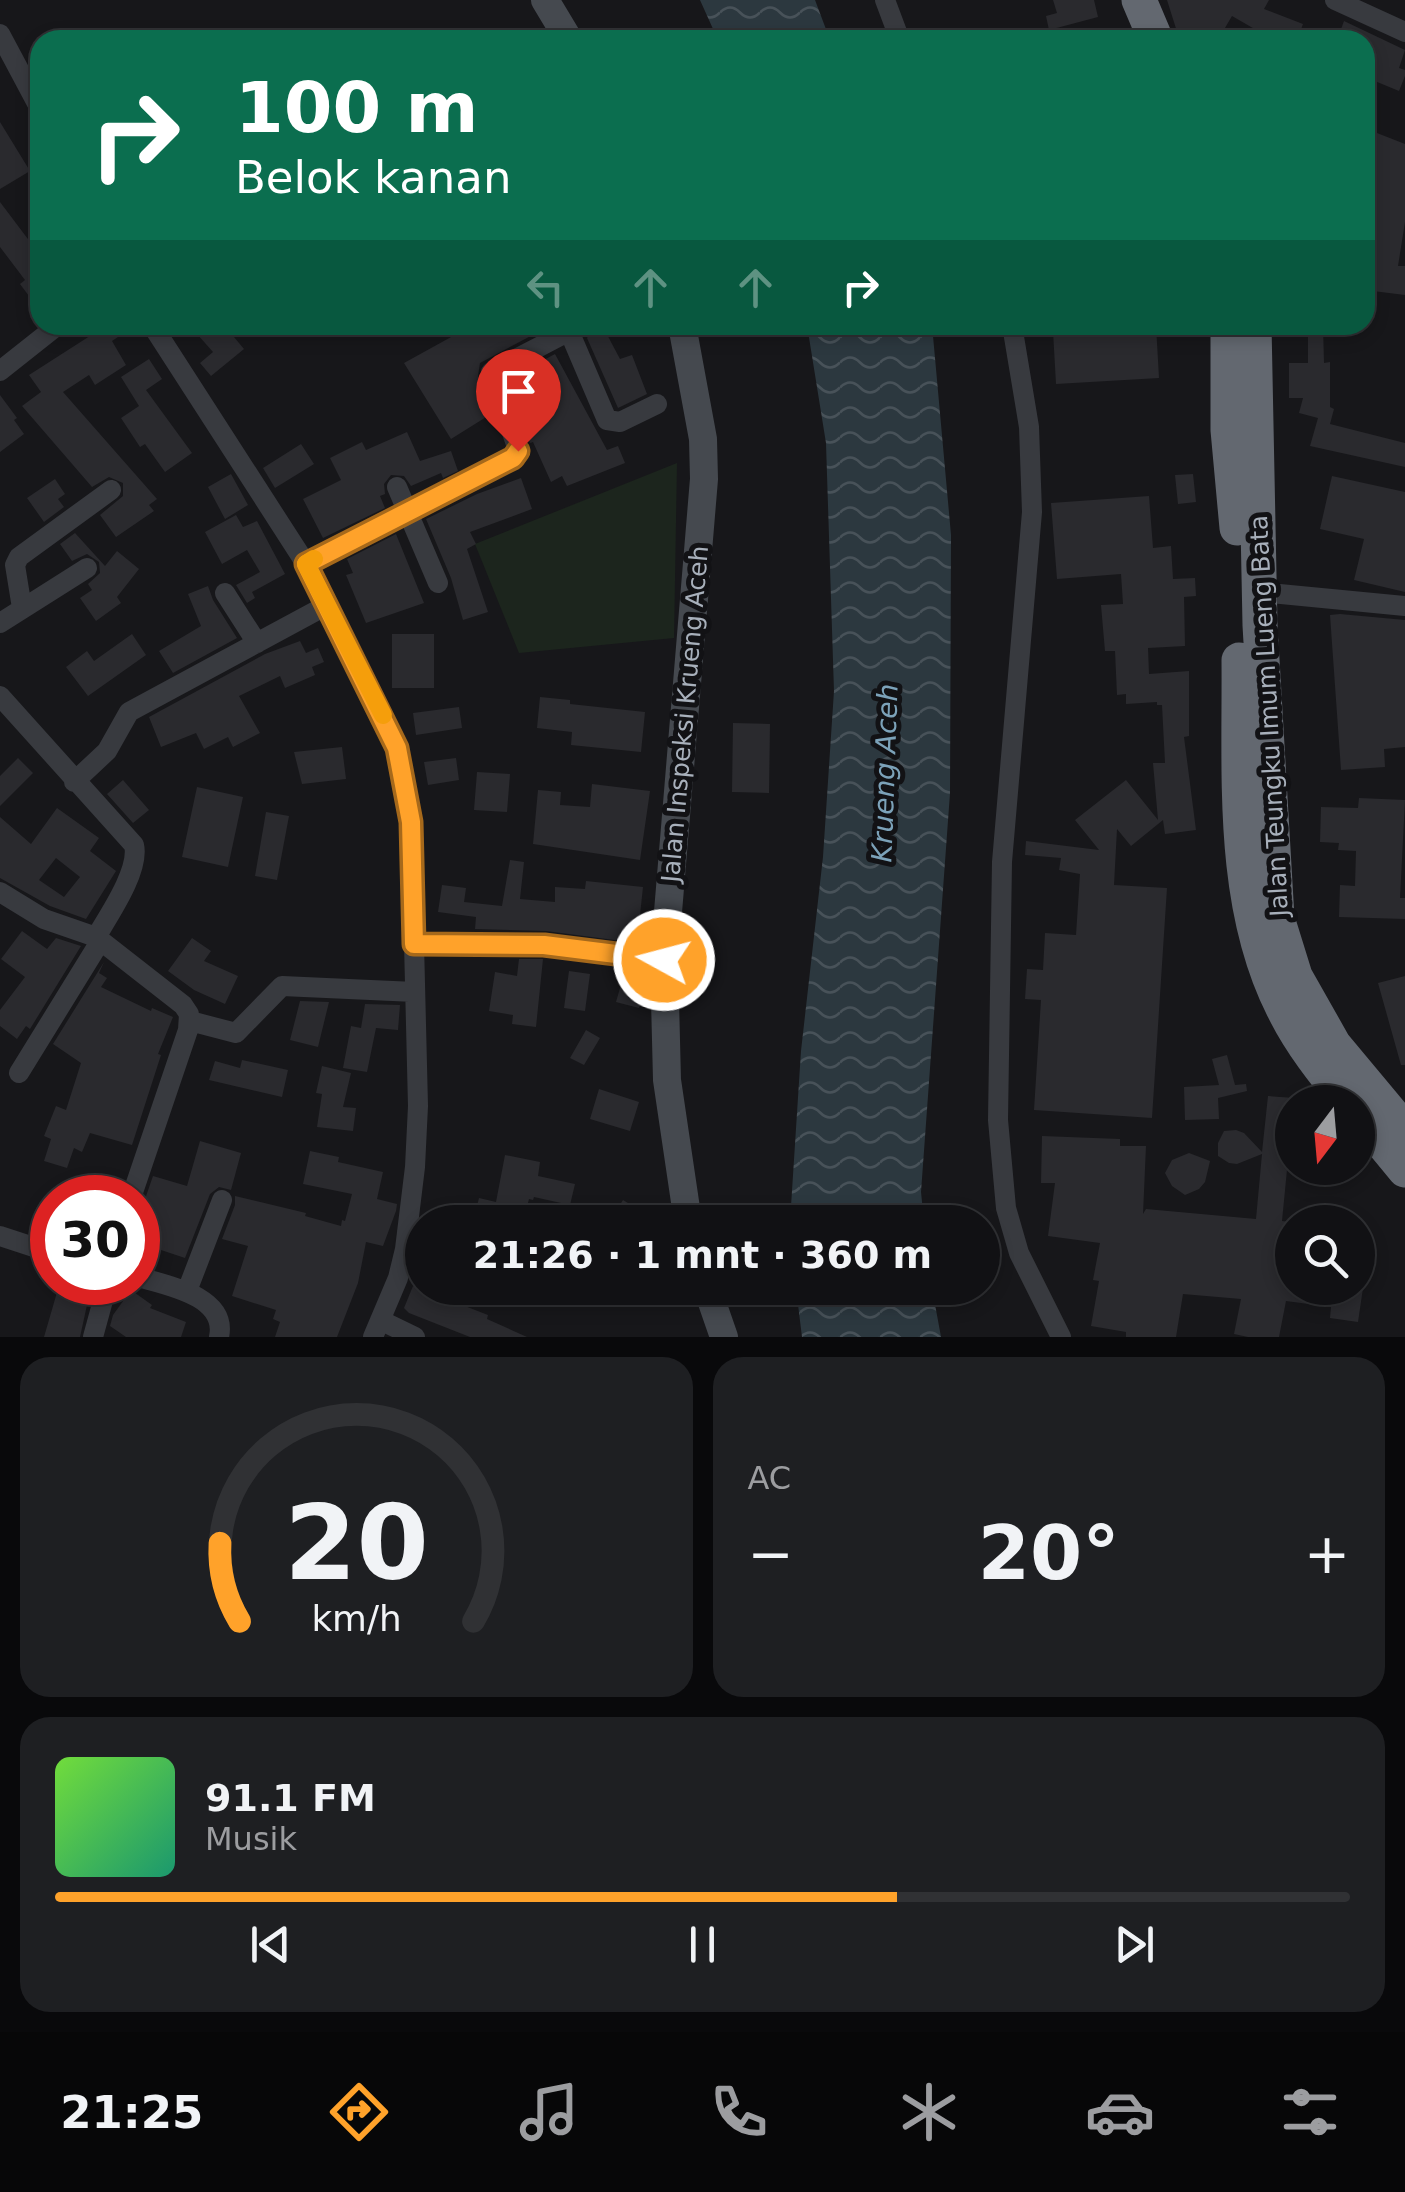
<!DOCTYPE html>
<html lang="id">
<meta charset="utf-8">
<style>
body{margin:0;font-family:"DejaVu Sans",sans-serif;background:#1e1f22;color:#f1f3f6;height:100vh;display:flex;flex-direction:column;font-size:38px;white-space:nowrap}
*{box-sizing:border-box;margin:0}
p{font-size:32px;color:#9c9da0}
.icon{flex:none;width:55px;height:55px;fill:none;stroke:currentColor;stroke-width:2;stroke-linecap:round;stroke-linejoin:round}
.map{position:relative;height:1337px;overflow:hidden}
.side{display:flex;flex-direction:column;gap:20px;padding:20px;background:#09090b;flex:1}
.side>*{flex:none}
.guide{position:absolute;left:30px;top:30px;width:1345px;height:305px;border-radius:30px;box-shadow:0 5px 15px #0003,0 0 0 2px #303134;background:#0b6e4f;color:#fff;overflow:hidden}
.needle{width:65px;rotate:196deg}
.tools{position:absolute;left:1275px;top:1085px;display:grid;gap:20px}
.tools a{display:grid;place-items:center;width:100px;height:100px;border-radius:50%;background:#111114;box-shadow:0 5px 15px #0003,0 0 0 2px #303134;font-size:50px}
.speed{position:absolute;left:30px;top:1175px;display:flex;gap:20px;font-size:50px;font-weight:700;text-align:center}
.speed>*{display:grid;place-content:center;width:130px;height:130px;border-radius:50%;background:#111114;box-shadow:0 5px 15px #0003,0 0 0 2px #303134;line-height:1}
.speed .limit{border:15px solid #d22;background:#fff;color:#111}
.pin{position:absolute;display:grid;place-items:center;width:85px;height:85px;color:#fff;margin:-102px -42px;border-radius:50% 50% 50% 0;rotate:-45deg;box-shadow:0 0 10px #0007}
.pin .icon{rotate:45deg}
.me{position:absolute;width:110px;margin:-55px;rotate:277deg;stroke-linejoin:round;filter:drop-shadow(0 0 8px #0008)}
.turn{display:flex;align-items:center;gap:35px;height:210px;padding:0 40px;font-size:45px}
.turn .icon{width:130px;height:130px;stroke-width:2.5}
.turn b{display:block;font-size:70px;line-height:85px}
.lanes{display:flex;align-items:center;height:95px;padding:0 40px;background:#0003;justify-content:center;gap:50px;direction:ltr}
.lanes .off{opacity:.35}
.big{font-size:75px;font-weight:600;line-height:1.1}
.side .card{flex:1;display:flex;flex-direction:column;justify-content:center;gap:15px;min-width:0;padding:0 35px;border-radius:30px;background:#1e1f22}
.side .dial{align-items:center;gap:0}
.dial svg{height:260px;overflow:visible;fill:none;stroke:#303134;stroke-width:7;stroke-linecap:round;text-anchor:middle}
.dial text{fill:#f1f3f6;stroke:none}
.song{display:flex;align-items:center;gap:30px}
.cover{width:120px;height:120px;border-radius:15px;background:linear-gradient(135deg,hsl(100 70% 55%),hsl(160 70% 35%))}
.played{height:10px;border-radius:5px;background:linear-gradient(90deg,#ffa22a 65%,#303134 65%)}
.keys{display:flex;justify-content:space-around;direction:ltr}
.heat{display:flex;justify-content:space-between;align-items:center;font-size:55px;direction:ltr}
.side .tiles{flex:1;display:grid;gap:20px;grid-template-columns:1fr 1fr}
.card:last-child{grid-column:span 2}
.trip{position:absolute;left:405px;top:1205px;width:595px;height:100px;border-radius:50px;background:#111114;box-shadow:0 5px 15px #0003,0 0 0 2px #303134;font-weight:600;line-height:100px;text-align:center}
.dock{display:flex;height:160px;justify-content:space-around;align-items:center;background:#070708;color:#9c9da0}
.dock .icon{width:70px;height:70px}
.dock .current{color:#ffa22a}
.dock b{font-size:45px;color:#f1f3f6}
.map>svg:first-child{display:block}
.green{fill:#1c251d}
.water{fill:url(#water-waves)}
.building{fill:#2a2a2e;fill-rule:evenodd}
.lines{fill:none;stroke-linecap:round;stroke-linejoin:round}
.street{stroke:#383a3f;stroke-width:20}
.secondary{stroke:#45494f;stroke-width:28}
.highway{stroke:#636870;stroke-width:35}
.route-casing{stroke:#a6691b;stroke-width:25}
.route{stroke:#ffa22a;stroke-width:18}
.slow{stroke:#f59e0b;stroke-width:18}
.labels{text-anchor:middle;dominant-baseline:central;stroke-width:10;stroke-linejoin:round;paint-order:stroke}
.street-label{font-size:25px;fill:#a8b0bb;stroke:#121215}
.water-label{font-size:28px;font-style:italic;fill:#7ca2b9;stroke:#121215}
</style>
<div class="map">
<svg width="1405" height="1337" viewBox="0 0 1405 1337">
<defs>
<pattern id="water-waves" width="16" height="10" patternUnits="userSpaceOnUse" patternTransform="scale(2.5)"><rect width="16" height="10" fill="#2c383f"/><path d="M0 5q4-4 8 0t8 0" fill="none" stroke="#485259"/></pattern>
</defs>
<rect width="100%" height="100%" fill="#17171a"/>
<path class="green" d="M677,463L674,638L519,653L475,544Z"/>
<path class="water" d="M700,0H815L830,40H718Z
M807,325H929L933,336L951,535L950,793L921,1192L924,1222H790L801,1051L823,857L834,691L826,443Z
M796,1288H932L941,1337H802Z"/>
<path class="building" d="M1053,0H1094L1098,17L1049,30L1046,16L1057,13Z
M1167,0H1269L1264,9L1303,24L1297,40H1263L1265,35L1232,16L1222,33L1225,40H1190L1188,34L1179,38Z
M1344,21L1405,50L1399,68L1405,70V76L1399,91L1365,77V40H1337Z
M0,122L30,171L0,189Z
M1377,133L1405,144V222L1398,266H1405V295L1365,290V151L1372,153Z
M0,202L40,255V311L20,284L25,280L0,247Z
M107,325H136L112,341L126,365L95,385L89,375L63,392L157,499L149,505L154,511L116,537L100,515L123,496V483L109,477L92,487L22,406L41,392L29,375Z
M189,325H224L244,349L211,376L200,363L213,352Z
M488,325H539L542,330L480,363L478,376L491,414L451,439L404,363L471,326L474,332Z
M602,325L620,359L632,355L647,394L618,408L587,338L595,326Z
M1156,325L1159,378L1056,384L1053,331Z
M1308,325H1323L1324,363L1330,362V407L1334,409L1330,424L1405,443V467L1310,446L1318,418L1299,413L1303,398H1289V363H1308Z
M555,354L607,450L618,446L625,463L567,486L562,476L551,482L533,442L530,443L508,379Z
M149,359L162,379L146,390L192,453L165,472L145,444L140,447L121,418L139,406L121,377Z
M0,395L17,418L14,420L24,434L0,452Z
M407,432L420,461L451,451L458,471L443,478L441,473L411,486L404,476L391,475L384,484L385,494L380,496L385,508L323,538L303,499L341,480L330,458L362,442L366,450Z
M301,444L314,464L275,488L263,468Z
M231,474L248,505L225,519L208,487Z
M1193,474L1196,502L1178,504L1175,475Z
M1332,476L1405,492V592L1354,580L1364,539L1320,529Z
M521,478L532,509L470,532L476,544L467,549L488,612L463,620L451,578L426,519L477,494Z
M55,479L65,494L58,499L64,507L44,522L27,498Z
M1149,496L1153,548L1171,546L1173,579L1195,578L1196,596L1184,597L1185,646L1148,648L1149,674L1189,671V736L1184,737L1196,830L1165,834L1163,820L1131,846L1117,829L1114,885L1167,888L1152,1118L1034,1110L1041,1000L1025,999L1027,969L1043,970L1045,933L1076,935L1080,874L1059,870L1061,858L1025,855L1026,841L1099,850L1075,820L1126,780L1158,820L1153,763H1165L1162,705H1157V702L1126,704V694L1117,695L1115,651H1105L1101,605L1123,604L1121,574L1057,579L1051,503Z
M236,515L243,527L257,521L285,574L252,592L255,598L247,603L236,585L260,572L247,550L222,564L205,532Z
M75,533L105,566L117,551L139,569L117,597L121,603L96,621L80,598L92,590L88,584L100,573L99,562L87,554L72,561L60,544Z
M396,534L424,603L366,623L346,575L353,573L347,559Z
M208,586L213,600L237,638L173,673L159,651L201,626L188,594Z
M1340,614L1405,620V747L1384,749L1385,767L1341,770L1330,615Z
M132,634L146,655L88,696L66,667L87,651L94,661Z
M392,634H434V688H392Z
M300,641L306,653L318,648L324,662L312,667L315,675L285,688L280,676L239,696L260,733L233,747L228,737L204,749L196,733L161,747L149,717L265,654Z
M540,697L570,700V704L645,712L641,752L571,745L572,732L537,728Z
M459,707L462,728L416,735L413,713Z
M733,723L770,724L769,793L732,792Z
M342,747L346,779L302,784L294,752Z
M18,758L33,773L0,806V776Z
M456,758L459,780L428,785L424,762Z
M477,772L510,774L507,812L474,810Z
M123,780L149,810L133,823L107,794Z
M592,784L650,791L640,860L533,844L538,790L561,792L560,805L590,807Z
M197,787L243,797L228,867L182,857Z
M1359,798L1405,800L1400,898H1405V919L1339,917L1340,885L1355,886L1356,851L1338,850L1339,843L1320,842L1321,807L1358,808Z
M57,808L99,838L90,851L116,871L86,919L50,906L0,878V817L31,844ZM56,858L80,877L64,897L39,880Z
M266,812L289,816L277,880L255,876Z
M510,860L524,862L520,899L555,902V887L585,889L586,881L643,887L637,943L546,931L475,929L476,917L438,912L442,885L466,888L464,902L502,906Z
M22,931L47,949L56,938L81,946L30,1029L26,1026L17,1039L0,1026V1010L25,977L1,959Z
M192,938L211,951L204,961L238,976L225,1004L194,990L168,971Z
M519,959H543L536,1027L512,1024L513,1015L489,1011L495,972L517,976Z
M104,962L99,973L107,978L101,987L151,1011L152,1008L173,1017L158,1054L161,1055L132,1145L90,1133L82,1152L74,1148L67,1168L44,1161L51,1139L44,1136L56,1106L66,1110L81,1063L53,1044Z
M569,971L590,974L585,1011L564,1008Z
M624,974L647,980L639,1008L616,1002Z
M1405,976V1065H1401L1378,983Z
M300,1001L329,1002L318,1047L290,1040Z
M365,1004L400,1005L398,1030L376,1028L367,1072L343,1068L351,1026L361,1028Z
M586,1030L600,1038L584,1065L570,1058Z
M1227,1055L1235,1085L1246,1084L1247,1091L1218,1098L1219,1119L1185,1120L1184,1087L1219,1085L1212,1059Z
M242,1060L288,1070L282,1097L209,1080L215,1061L240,1068Z
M322,1066L351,1073L343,1107L356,1108L353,1131L317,1127L322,1094L316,1093Z
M599,1089L639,1102L630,1131L590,1119Z
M1268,1096L1294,1098L1282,1221L1292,1222V1288H1363L1358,1322L1330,1318L1331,1307L1286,1301L1279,1337H1248L1234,1334L1241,1299L1183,1294L1176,1337H1126V1332L1091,1326L1099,1281L1093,1280L1100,1243L1048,1236L1055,1183H1041L1042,1136L1120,1139V1146H1146L1143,1214L1146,1209L1256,1219L1262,1154L1237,1164L1229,1163L1218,1156V1143L1224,1131L1236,1130L1244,1133L1262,1152Z
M200,1141L241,1153L231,1190L219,1187L210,1194L185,1258L161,1250L154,1267L138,1260V1210L144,1202L153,1176L187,1186Z
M310,1151L339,1157L338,1162L383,1172L377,1199L397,1204L396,1211L383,1246L366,1242L358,1283L337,1337H275L280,1322L273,1319L276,1310L232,1296L248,1246L222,1239L235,1205V1196L306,1213L305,1216L341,1226L342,1220L345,1221L352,1194L303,1184Z
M1189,1153L1210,1161L1205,1182L1199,1189L1185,1195L1172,1186L1165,1173L1172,1160Z
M505,1155L540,1162L538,1176L575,1184L570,1205L534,1197L533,1200L529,1199L523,1222H473L479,1198L496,1202Z
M623,1200L659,1222H609Z
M60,1282H92L80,1337H44Z
M413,1286L488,1315L487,1319L527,1337H470L409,1313L404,1308Z
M131,1290L152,1305L150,1308L186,1322L181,1337H126L110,1326L113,1315Z"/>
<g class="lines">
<path class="street" d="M885,0L900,40
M1335,0L1405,32
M0,34L40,109
M152,325L306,564L397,748L411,821L418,1106L415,1167L405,1249L398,1278L373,1337
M1012,325L1029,427L1032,512L1002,862L998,1120L1006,1208L1019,1253L1061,1337
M569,331L607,420L620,422L657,404
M0,371L58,325
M397,487L438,583
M306,564L513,458L517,447L491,372L581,325
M1259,592L1405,606
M225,593L257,643
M22,608L15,565L19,557L111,490
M0,623L87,568
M0,696L134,845C140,870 109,915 96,937L183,1005L189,1014L188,1030L131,1198
M74,782L107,751L129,712L327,605
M0,892L44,919L96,937
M414,944L544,945L664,960
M190,1021L236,1033L282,986L415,992
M19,1073L101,940
M0,1236L52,1253
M138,1277C166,1285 228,1296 219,1337
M187,1291L222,1200
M380,1320L415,1337
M93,1337L108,1282"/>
<path class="secondary" d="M545,0L569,40
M682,325L703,439L704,479L664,960L667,1080L688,1222
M707,1288L724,1337"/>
<path class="highway" d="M1139,0L1156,40
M1228,325V430L1237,528
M1254,325L1260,625L1277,918L1295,976L1334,1045L1405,1130
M1239,660C1240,774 1230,903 1283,1008C1300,1043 1324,1073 1348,1102
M1358,1113L1405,1170"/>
</g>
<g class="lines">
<g class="route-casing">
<path id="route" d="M518,451L513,458L306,564L397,748L411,822L414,944L544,945L664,960"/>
</g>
<use href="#route" class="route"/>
<path class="slow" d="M314,559L306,564L383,715"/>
</g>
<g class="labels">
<g class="street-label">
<text transform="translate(685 714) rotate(-85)">Jalan Inspeksi Krueng Aceh</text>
<text transform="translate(1269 716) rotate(-93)">Jalan Teungku Imum Lueng Bata</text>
</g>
<g class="water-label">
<text transform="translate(885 773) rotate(-88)">Krueng Aceh</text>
</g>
</g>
</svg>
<div class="tools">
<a><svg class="needle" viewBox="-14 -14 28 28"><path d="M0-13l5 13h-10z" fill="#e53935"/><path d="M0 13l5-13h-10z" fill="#9c9da0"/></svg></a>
<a><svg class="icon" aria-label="search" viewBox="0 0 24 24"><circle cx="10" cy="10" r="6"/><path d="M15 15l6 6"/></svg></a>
</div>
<div class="speed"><div class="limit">30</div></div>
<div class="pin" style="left:518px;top:451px;background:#d93025"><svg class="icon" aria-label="arrive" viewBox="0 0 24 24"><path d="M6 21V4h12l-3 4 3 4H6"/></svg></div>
<svg class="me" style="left:664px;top:960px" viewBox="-20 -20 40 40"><circle r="17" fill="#ffa22a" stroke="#fff" stroke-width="3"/><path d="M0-11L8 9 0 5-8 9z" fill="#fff"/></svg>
<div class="trip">21:26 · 1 mnt · 360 m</div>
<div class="guide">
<div class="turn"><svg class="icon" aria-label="right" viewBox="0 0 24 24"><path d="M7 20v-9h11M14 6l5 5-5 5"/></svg><div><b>100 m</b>Belok kanan</div></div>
<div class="lanes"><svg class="icon off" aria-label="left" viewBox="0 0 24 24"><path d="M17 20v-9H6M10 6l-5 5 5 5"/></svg><svg class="icon off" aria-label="ahead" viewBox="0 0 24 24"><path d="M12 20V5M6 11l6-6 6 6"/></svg><svg class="icon off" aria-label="ahead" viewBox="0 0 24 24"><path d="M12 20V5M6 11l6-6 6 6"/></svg><svg class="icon" aria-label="right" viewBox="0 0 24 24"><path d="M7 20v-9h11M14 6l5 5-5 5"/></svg></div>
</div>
</div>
<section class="side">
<div class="tiles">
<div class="card dial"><svg viewBox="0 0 100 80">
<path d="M14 69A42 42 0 1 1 86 69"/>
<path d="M14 69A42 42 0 0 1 8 45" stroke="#ffa22a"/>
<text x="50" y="56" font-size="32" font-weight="700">20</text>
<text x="50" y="72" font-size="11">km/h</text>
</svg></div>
<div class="card"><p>AC</p>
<div class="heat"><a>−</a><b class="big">20°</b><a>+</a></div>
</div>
<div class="card">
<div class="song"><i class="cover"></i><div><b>91.1 FM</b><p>Musik</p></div></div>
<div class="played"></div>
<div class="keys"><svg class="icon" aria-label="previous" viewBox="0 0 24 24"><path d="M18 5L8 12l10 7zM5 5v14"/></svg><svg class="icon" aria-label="pause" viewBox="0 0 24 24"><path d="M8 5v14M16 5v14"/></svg><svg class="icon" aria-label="next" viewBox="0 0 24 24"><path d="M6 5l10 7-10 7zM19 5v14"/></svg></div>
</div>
</div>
</section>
<nav class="dock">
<b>21:25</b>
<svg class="icon current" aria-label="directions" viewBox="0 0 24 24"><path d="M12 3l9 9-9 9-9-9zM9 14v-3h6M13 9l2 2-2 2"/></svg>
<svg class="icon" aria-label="music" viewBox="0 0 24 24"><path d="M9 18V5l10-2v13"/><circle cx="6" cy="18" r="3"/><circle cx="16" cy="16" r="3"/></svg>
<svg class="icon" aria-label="phone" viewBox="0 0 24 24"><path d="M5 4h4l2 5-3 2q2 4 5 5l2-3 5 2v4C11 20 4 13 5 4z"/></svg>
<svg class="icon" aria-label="climate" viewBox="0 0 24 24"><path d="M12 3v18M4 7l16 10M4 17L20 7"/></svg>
<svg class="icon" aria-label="car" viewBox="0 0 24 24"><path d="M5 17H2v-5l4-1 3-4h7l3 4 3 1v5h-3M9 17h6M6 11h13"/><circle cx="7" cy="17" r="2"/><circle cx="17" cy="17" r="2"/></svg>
<svg class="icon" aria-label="filters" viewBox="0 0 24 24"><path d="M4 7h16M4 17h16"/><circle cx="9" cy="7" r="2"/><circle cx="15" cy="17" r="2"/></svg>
</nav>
